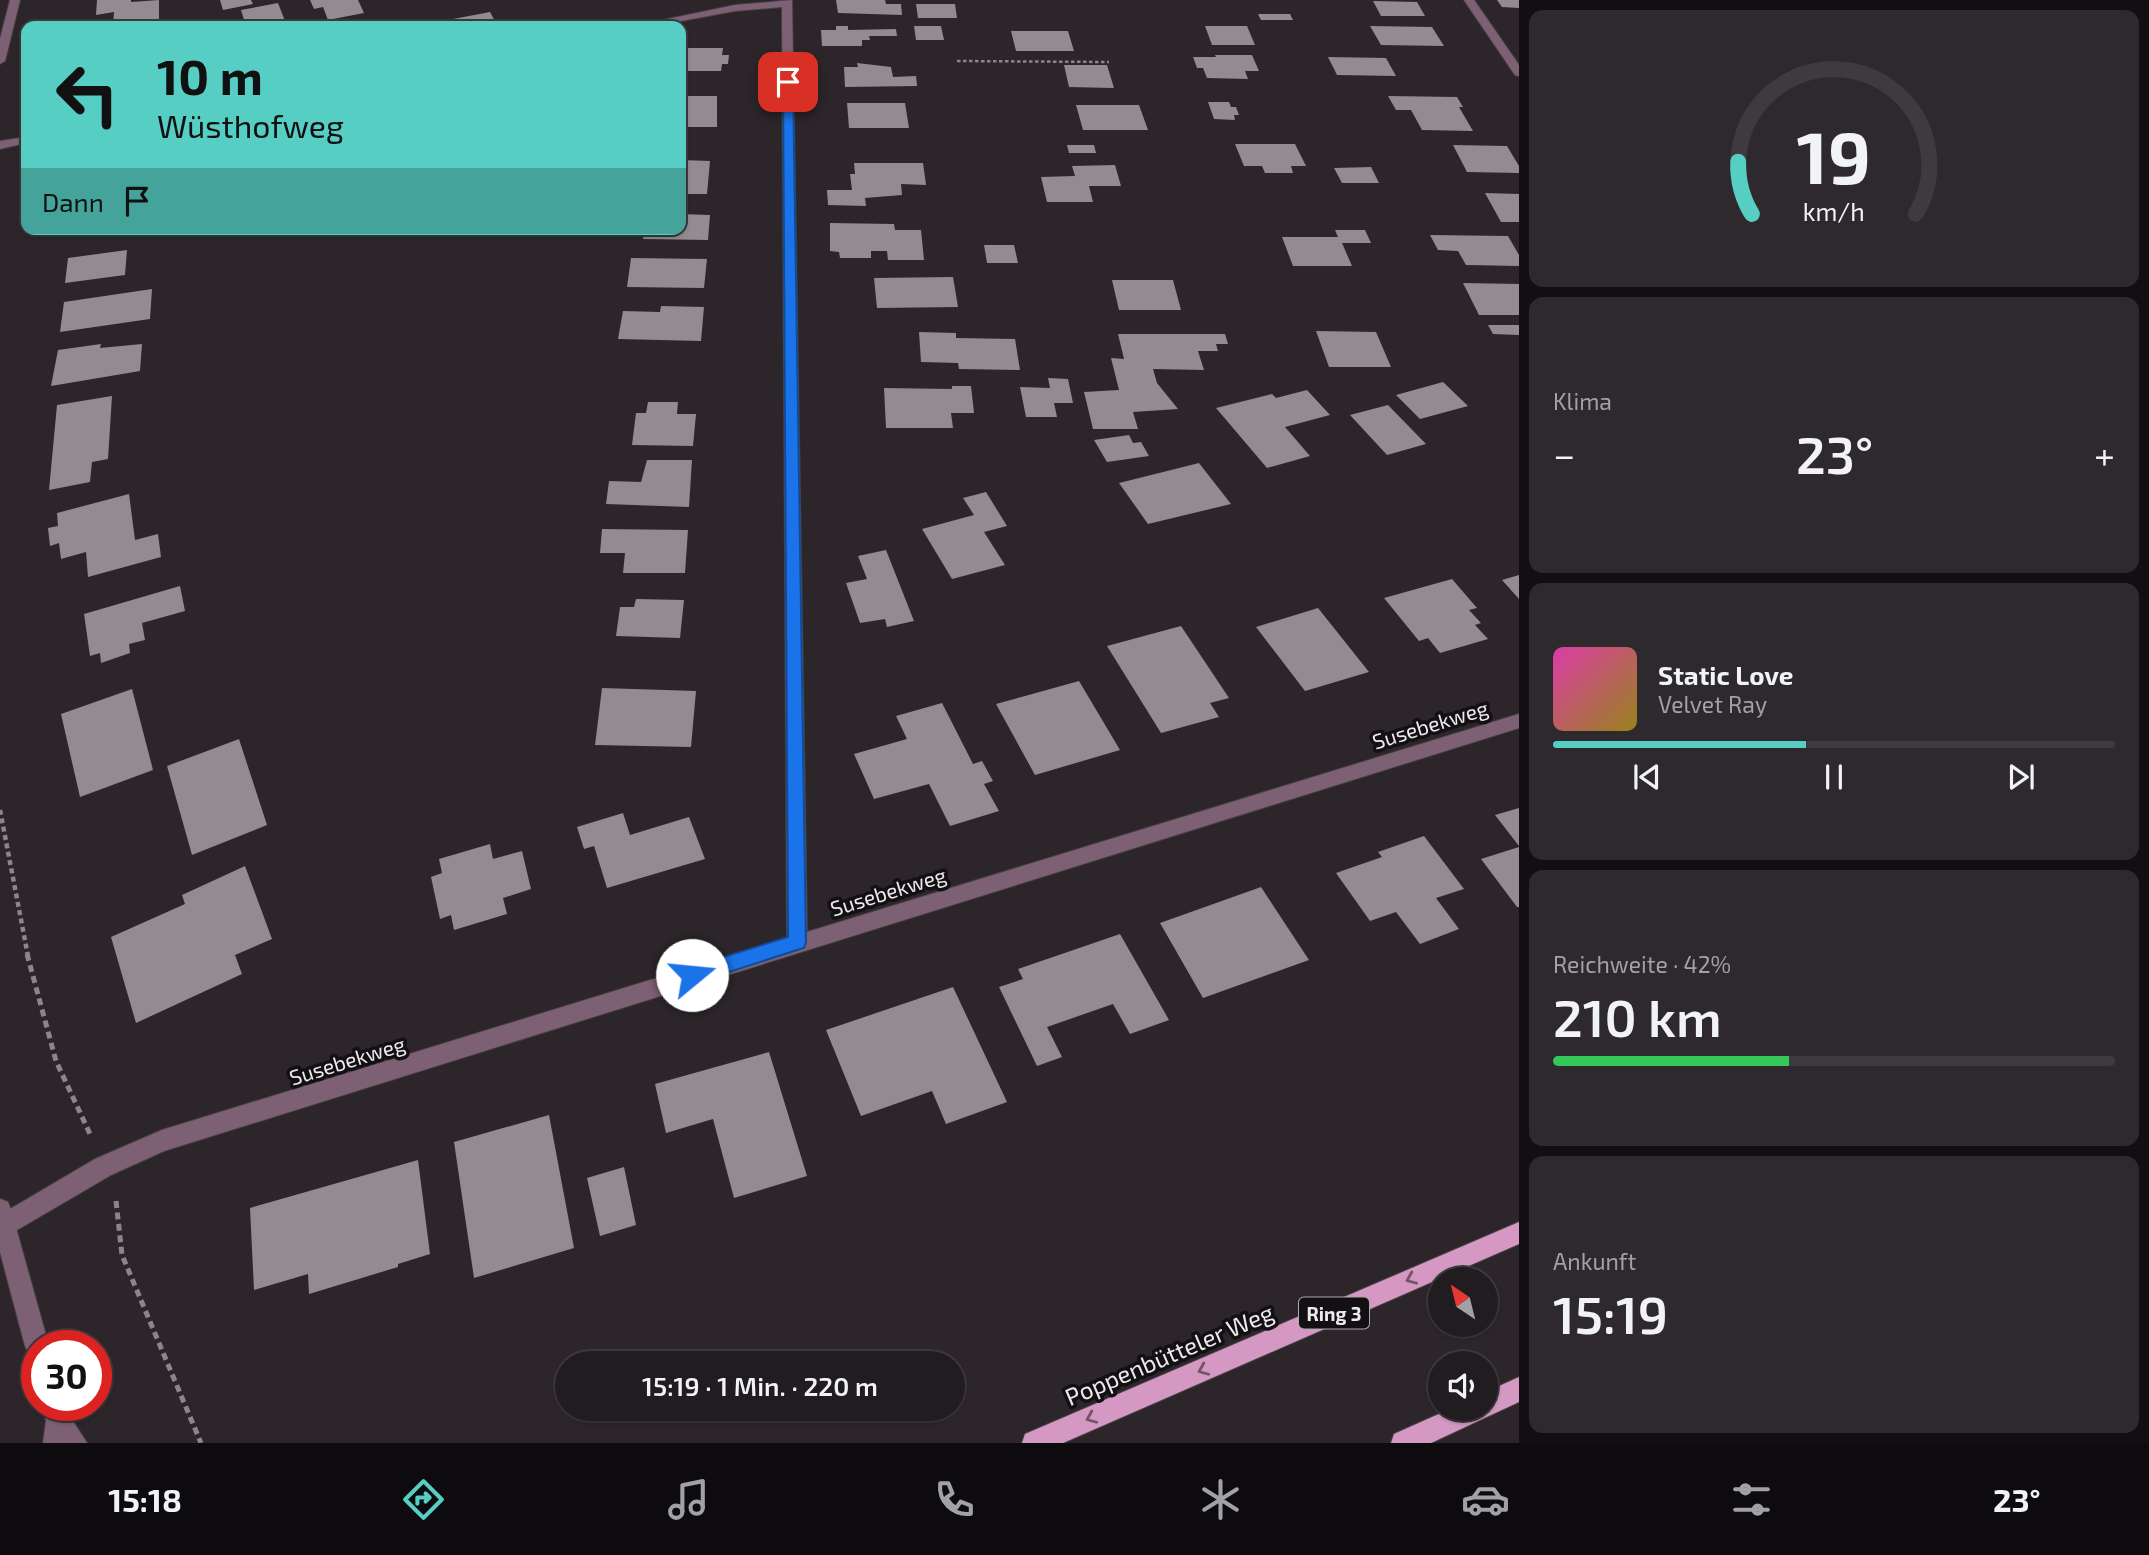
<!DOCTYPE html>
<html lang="de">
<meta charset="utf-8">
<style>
body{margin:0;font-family:"Exo 2",sans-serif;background:#2d292d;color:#f1f3f6;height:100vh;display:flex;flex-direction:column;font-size:26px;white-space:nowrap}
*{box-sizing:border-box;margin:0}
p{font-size:23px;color:#a2a1a5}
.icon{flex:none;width:38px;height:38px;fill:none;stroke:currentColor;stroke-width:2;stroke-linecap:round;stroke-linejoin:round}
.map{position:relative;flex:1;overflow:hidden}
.details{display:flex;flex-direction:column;gap:10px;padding:10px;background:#120f12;width:630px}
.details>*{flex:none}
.top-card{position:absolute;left:21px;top:21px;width:665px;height:214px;border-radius:14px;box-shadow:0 2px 5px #0004,0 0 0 2px #3e3a3e;background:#56cec4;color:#111;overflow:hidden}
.needle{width:46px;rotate:325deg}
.fabs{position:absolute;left:1428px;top:1267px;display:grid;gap:14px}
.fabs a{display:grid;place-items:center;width:70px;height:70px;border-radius:50%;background:#211c20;box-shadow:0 2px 5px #0004,0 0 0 2px #3e3a3e;font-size:35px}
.speed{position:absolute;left:21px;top:1330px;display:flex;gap:14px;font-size:35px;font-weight:700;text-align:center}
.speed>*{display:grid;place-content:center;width:91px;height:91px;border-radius:50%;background:#211c20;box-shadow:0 2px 5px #0004,0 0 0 2px #3e3a3e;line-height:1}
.speed .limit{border:10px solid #d22;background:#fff;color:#111}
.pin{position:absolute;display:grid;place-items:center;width:60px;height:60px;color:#fff;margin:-30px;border-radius:14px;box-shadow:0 4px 10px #0006}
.me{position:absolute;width:77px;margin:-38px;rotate:73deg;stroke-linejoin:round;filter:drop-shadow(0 0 5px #0008)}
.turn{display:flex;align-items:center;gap:24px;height:147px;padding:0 21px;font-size:32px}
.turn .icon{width:91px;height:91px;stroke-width:2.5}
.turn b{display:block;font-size:49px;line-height:60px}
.then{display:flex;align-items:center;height:66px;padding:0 21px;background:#0003;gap:14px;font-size:26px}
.big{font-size:52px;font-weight:600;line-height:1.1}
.details .tile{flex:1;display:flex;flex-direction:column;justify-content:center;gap:10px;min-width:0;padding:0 24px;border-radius:14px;background:#2d292d}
.details .dial{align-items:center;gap:0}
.dial svg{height:182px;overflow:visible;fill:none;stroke:#3e3a3e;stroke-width:7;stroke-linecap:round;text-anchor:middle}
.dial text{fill:#f1f3f6;stroke:none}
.song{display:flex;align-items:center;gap:21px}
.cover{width:84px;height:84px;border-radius:10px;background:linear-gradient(135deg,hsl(320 70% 55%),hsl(50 70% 35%))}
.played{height:7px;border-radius:4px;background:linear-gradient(90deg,#56cec4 45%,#3e3a3e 45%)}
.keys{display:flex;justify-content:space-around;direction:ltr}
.heat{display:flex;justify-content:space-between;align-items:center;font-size:38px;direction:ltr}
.charge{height:10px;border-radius:5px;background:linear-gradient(90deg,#34c759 42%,#3e3a3e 0)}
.trip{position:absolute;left:555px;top:1351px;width:410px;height:70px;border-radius:35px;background:#211c20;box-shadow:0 2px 5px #0004,0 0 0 2px #3e3a3e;font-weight:600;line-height:70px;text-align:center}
.dock{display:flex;height:112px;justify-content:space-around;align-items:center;background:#0d0b0d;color:#a2a1a5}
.dock .icon{width:49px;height:49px}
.dock .active{color:#56cec4}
.dock b{font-size:32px;color:#f1f3f6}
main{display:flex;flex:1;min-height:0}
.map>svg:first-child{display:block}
.building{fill:#928b90}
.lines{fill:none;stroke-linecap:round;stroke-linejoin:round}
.minor-casing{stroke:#474145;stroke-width:2}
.tertiary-casing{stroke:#474145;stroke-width:2}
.primary-casing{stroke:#474145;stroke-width:2}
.path-far2{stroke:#8b8689;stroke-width:2.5;stroke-dasharray:3.5 2.5;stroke-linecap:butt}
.path-far1{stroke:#8b8689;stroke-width:4.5;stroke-dasharray:5 3.5;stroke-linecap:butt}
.path{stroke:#8b8689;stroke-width:5;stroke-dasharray:7 4.5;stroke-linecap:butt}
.minor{fill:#7e6075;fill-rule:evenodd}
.tertiary{fill:#7e6075;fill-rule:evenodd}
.primary{fill:#d498c2;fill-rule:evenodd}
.oneway{stroke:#73546a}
.route{fill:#1a73e8;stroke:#114b97;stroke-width:2}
.labels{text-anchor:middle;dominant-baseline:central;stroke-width:7;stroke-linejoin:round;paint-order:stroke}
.shield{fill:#121012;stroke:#aba8ab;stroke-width:2}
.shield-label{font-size:19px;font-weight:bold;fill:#ede9ec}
.street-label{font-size:21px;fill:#ede9ec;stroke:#121012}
.near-street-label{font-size:24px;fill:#ede9ec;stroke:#121012}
</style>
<main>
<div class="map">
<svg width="1519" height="1443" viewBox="0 0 1519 1443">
<rect width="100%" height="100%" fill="#2c262a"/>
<path class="building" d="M97,0H131V2L159,0V25L113,26L114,12L96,15Z
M220,0H251L253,4L223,10Z
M310,0H358L364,13L328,20L323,7L314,9Z
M836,0H885L886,4H901L902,15L838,13Z
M1497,0H1519V8L1502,7Z
M1373,1L1417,2L1425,16H1381Z
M278,3L287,26H246L241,10Z
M916,4H955L957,18H918Z
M490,12L497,25L457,26L453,19Z
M1258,14H1290L1293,20H1261Z
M836,26H848V30L896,29L897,36H869L870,40H862V46H822L821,30H836Z
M914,26H941L944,40H916Z
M1205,26H1247L1255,45H1212Z
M1370,26L1432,27L1444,46L1381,45Z
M1011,31H1068L1074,51H1016Z
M681,48H723L722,55H729L728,64H722L721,71H681Z
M1215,55H1252L1259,71H1245L1248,79L1207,78L1203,68H1197L1193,57H1216Z
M1328,57L1386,58L1396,76L1337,75Z
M857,63L891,67L893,77L916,76L917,86L845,87L844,67H858Z
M1064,65H1107L1114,88L1069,87Z
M681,96H717V127H681Z
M1388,96L1457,97L1463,107H1459L1473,131L1422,130L1411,110H1396Z
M1208,102H1229L1231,107H1236L1239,115H1234L1235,120L1214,119Z
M847,103H905L909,128H849Z
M1076,105H1139L1148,130H1083Z
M1235,144H1295L1306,166H1291L1293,173H1265L1262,166H1244Z
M1067,145H1094L1096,153H1069Z
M1453,145L1507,146L1519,166V173L1467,172Z
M681,160L710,161L707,194H681Z
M854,163H923L926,185L901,184L902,195L865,198L866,206L828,205L827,190H852L850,174H855Z
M1115,165L1121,186H1089L1093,202H1047L1041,177L1075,176L1072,166Z
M1371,167L1379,183H1342L1334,168Z
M1485,193L1519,194V222H1501Z
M681,214L710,215L708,240L643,239L644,229H681Z
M830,223L894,224L895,230H921L924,260H888L887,251H871V258H840L839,252L830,251Z
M1335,230H1365L1371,243H1342L1352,266H1293L1282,237H1338Z
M1430,235L1508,236L1519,255V266L1466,265L1458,251L1438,250Z
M984,245H1014L1018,263H987Z
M127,250L125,275L65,283L68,258Z
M631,258L707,259L704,288L627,287Z
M953,277L958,307L877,308L874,278Z
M1112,280H1173L1181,310H1119Z
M1463,283L1519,284V315H1479Z
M152,289L150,319L60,332L64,302Z
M661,306L704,307L701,341L618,339L623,311L660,312Z
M1488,325H1519V335L1493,334Z
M1316,331L1376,332L1391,367H1329Z
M919,332L956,333V338L1015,339L1020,370L959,369L958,363L921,362Z
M1118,334H1225L1228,344H1216L1218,351H1198L1204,370L1153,369L1157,383L1178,409L1133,412L1138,429H1093L1084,392L1119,390L1111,358L1124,359Z
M101,344L100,348L142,344L140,371L51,386L58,350Z
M1048,378L1068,379L1073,403H1054L1057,417H1026L1020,387L1050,388Z
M1443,382L1468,406L1420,419L1396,395Z
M952,386H971L974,413H951L953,428H886L884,388L952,389Z
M1307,390L1330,415L1285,427L1310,456L1267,468L1216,408L1272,394L1276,398Z
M112,396L108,459L92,462L90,482L49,490L57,405Z
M648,402H678L677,414H696L693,446L632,445L636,413H646Z
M1388,405L1426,444L1387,455L1350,415Z
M1129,435L1133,443L1141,442L1149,456L1107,462L1094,440Z
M647,460H692L689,507L606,504L609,481L641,482Z
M1199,463L1231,504L1148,524L1119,483Z
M986,492L1007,526L984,532L1005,565L952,579L922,529L974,515L963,498Z
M129,494L135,540L158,534L161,557L88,577L86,552L61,559L59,543L50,546L48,528L58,526L57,513Z
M602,529L688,530L685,573H623L625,553H600Z
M886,550L914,621L887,627L885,619L860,623L846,583L867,579L858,556Z
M1519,575V599L1502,580Z
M1452,579L1477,608L1469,610L1481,623L1475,625L1488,639L1440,653L1428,638L1419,641L1384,598Z
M180,586L185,611L142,623L145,640L129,644L130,653L101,663L100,653L90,656L84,614Z
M636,599L684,600L680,638L616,636L620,607H634Z
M1318,608L1369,672L1305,691L1256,627Z
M1181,626L1229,698L1210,703L1219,717L1161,733L1107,646Z
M1079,681L1120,750L1035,775L996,704Z
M602,688L696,691L691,747L595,745Z
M132,689L153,770L80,797L61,714Z
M942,703L973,764L982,761L993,781L984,784L999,811L950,826L929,784L874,799L854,754L907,739L896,716Z
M239,739L267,825L192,855L167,766Z
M1519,808V846L1495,815Z
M623,813L630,835L689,817L705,859L607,888L594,846L584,849L577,827Z
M1424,836L1464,889L1436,898L1459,929L1420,944L1396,912L1370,921L1336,873L1382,857L1378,852Z
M490,844L493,859L522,851L531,889L503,898L507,914L454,930L451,915L440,919L431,877L442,873L439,859Z
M1519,847V907H1517L1481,859Z
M245,866L272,939L235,955L242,974L136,1023L111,937L185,904L182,895Z
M1261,887L1309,960L1203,998L1160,923Z
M1120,934L1169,1020L1130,1034L1113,1004L1047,1027L1062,1057L1037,1066L999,987L1023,979L1018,969Z
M953,987L1007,1102L946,1124L932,1091L861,1116L826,1030Z
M769,1052L807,1176L734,1198L713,1119L666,1133L655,1084Z
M549,1115L574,1248L474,1278L454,1142Z
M418,1160L430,1254L398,1264V1267L309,1294L308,1274L254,1290L250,1208Z
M624,1167L636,1225L600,1236L587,1178Z"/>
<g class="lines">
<g class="minor-casing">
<path id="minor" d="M792,0L807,932L1519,714V728L164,1151L111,1175L12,1233L4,1236L0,1235V1215L95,1159L162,1130L787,938L782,7L735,11L654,26H634L735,5Z
M1464,0H1474L1519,65V76L1515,75Z
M26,137V143L0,149V141Z"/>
</g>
<g class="tertiary-casing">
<path id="tertiary" d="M10,0H20L5,61L0,64V39Z
M0,1199L8,1202L11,1210L49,1346H37V1358L29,1354L25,1346L0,1252Z
M42,1405H66L69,1415L87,1443H43L46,1421Z"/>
</g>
<g class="primary-casing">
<path id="primary" d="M1519,1222V1244L1063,1443H1022L1025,1434Z
M1519,1377V1402L1431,1443H1391L1394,1434L1450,1409H1486V1392Z"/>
</g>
<path class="path-far2" d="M957,61L1109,62"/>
<path class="path-far1" d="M0,810L28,956"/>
<path class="path" d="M27,954L56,1061L90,1134
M116,1201L122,1255L201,1443"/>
<use href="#minor" class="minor"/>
<use href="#tertiary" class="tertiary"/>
<use href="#primary" class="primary"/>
</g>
<defs><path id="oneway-chevron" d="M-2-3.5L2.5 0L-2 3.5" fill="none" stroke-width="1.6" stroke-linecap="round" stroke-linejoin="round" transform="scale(1.75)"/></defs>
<g class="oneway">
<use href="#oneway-chevron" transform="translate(1411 1279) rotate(157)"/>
<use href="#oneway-chevron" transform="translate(1203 1370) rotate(157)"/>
<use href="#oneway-chevron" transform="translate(1091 1418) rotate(157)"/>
</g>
<path class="route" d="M788,79L793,82L806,942L804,948L797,950L692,984L685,982L682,975L685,969L788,937L783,82Z"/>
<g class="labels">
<rect class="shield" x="1299" y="1297.5" width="70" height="31" rx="5"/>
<g class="shield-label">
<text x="1334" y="1313">Ring 3</text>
</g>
<g class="street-label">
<text transform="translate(1430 724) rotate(-17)">Susebekweg</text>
<text transform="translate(888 891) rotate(-17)">Susebekweg</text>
<text transform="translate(347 1060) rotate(-17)">Susebekweg</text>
</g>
<g class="near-street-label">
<text transform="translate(1169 1354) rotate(-23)">Poppenbütteler Weg</text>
</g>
</g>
</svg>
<div class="fabs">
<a><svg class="needle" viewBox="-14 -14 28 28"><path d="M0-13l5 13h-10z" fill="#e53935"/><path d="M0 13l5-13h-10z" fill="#a2a1a5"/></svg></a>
<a><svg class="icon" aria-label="sound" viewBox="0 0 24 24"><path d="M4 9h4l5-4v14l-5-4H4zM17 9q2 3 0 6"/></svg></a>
</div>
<div class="speed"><div class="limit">30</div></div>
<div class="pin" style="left:788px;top:82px;background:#d93025"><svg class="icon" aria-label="arrive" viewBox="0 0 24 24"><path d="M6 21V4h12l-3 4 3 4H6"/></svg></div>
<svg class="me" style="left:692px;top:975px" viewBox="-20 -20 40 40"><circle r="19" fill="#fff"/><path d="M0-13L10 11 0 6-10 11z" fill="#1a73e8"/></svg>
<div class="trip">15:19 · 1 Min. · 220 m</div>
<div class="top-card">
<div class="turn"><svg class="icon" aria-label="left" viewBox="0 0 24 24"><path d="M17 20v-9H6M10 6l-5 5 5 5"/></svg><div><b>10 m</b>Wüsthofweg</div></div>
<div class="then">Dann<svg class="icon" aria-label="arrive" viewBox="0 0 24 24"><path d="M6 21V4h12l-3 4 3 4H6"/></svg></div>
</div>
</div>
<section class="details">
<div class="tile dial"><svg viewBox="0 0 100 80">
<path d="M14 69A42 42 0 1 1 86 69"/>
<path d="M14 69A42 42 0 0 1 8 46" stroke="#56cec4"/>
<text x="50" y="56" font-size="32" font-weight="700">19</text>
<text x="50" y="72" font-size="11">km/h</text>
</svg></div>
<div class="tile"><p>Klima</p>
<div class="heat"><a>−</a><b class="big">23°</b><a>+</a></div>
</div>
<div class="tile">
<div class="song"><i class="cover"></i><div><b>Static Love</b><p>Velvet Ray</p></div></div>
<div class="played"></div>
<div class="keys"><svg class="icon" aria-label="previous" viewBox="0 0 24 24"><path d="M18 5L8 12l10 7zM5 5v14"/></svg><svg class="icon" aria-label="pause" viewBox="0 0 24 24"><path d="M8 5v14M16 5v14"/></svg><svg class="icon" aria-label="next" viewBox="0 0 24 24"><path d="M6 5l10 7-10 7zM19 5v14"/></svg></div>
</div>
<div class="tile"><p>Reichweite · 42%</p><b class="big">210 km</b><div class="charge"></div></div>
<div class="tile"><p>Ankunft</p><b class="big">15:19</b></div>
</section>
</main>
<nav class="dock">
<b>15:18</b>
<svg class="icon active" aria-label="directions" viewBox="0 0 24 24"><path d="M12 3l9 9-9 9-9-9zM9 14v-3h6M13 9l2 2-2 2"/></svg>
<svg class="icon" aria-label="music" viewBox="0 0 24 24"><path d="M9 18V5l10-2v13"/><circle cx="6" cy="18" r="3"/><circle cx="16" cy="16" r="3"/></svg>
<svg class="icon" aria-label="phone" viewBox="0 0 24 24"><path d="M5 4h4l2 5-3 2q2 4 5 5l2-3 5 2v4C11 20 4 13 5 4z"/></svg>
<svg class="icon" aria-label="climate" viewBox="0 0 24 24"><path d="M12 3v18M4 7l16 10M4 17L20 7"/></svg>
<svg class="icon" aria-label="car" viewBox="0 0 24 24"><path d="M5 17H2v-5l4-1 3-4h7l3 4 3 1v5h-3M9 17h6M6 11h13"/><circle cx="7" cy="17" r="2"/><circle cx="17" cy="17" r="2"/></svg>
<svg class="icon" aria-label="filters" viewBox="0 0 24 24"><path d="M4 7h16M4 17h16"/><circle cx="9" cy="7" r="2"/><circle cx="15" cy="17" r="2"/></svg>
<b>23°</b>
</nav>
